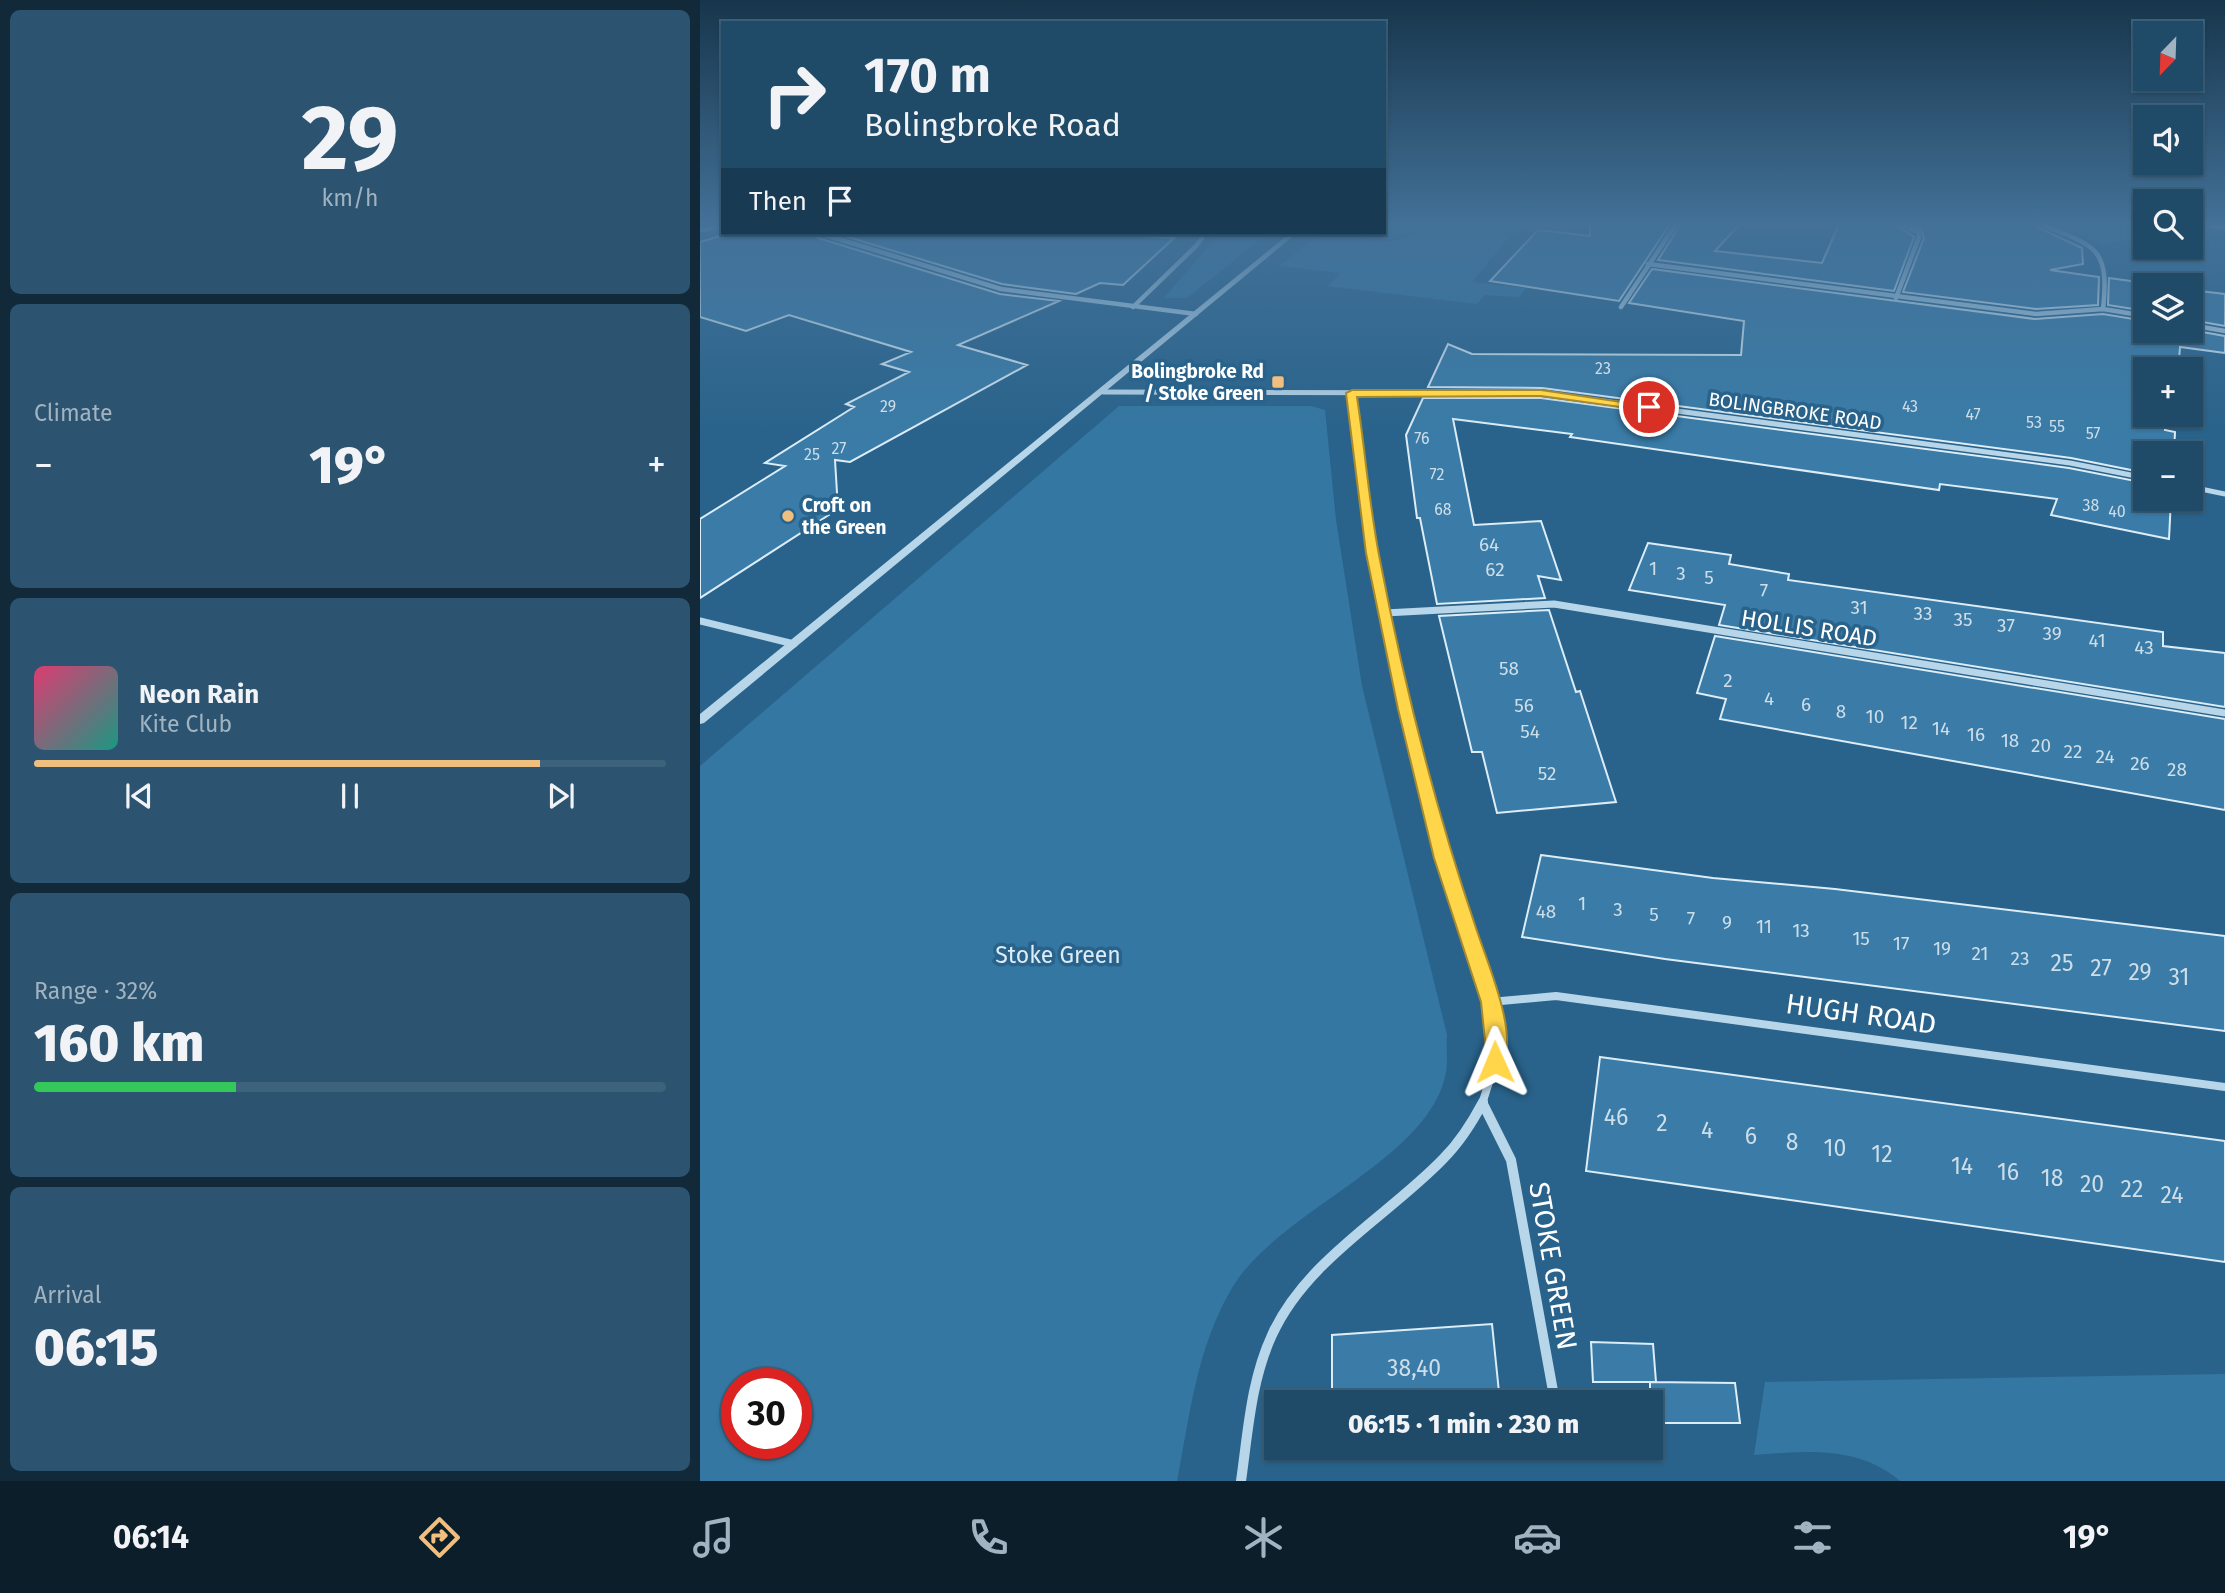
<!DOCTYPE html>
<meta charset="utf-8">
<style>
body{margin:0;font-family:"Fira Sans",sans-serif;background:#2c5471;color:#f1f3f6;height:100vh;display:flex;flex-direction:column;font-size:26px;white-space:nowrap}
*{box-sizing:border-box;margin:0}
p{font-size:23px;color:#a1b3c0}
.icon{flex:none;width:38px;height:38px;fill:none;stroke:currentColor;stroke-width:2;stroke-linecap:round;stroke-linejoin:round}
.map{position:relative;flex:1;overflow:hidden}
.details{display:flex;flex-direction:column;gap:10px;padding:10px;background:#112939;width:700px}
.details>*{flex:none}
.hud{position:absolute;left:21px;top:21px;width:665px;height:214px;border-radius:0px;box-shadow:0 2px 5px #0004,0 0 0 2px #3c627c;background:#1f4a68;color:#f1f3f6;overflow:hidden}
.needle{width:46px;rotate:203deg}
.controls{position:absolute;left:1433px;top:21px;display:grid;gap:14px}
.controls a{display:grid;place-items:center;width:70px;height:70px;border-radius:0px;background:#1f4a68;box-shadow:0 2px 5px #0004,0 0 0 2px #3c627c;font-size:35px}
.speed{position:absolute;left:21px;top:1368px;display:flex;gap:14px;font-size:35px;font-weight:700;text-align:center}
.speed>*{display:grid;place-content:center;width:91px;height:91px;border-radius:50%;background:#1f4a68;box-shadow:0 2px 5px #0004,0 0 0 2px #3c627c;line-height:1}
.speed .limit{border:10px solid #d22;background:#fff;color:#111}
.pin{position:absolute;display:grid;place-items:center;width:60px;height:60px;color:#fff;margin:-30px;border:4px solid #fff;border-radius:50%;box-shadow:0 2px 7px #0007}
.me{position:absolute;width:77px;margin:-38px;rotate:359deg;stroke-linejoin:round;filter:drop-shadow(0 0 5px #0008)}
.turn{display:flex;align-items:center;gap:24px;height:147px;padding:0 28px;font-size:32px}
.turn .icon{width:91px;height:91px;stroke-width:2.5}
.turn b{display:block;font-size:49px;line-height:60px}
.then{display:flex;align-items:center;height:66px;padding:0 28px;background:#0003;gap:14px;font-size:26px}
.big{font-size:52px;font-weight:800;line-height:1.1}
.details .widget{flex:1;display:flex;flex-direction:column;justify-content:center;gap:10px;min-width:0;padding:0 24px;border-radius:10px;background:#2c5471}
.details .dial{align-items:center;gap:0}
.dial b{font-size:91px;line-height:1}
.song{display:flex;align-items:center;gap:21px}
.cover{width:84px;height:84px;border-radius:10px;background:linear-gradient(135deg,hsl(340 70% 55%),hsl(170 70% 35%))}
.played{height:7px;border-radius:4px;background:linear-gradient(90deg,#f0be7f 80%,#3c627c 80%)}
.keys{display:flex;justify-content:space-around;direction:ltr}
.heat{display:flex;justify-content:space-between;align-items:center;font-size:38px;direction:ltr}
.charge{height:10px;border-radius:5px;background:linear-gradient(90deg,#34c759 32%,#3c627c 0)}
.trip{position:absolute;left:564px;top:1390px;width:399px;height:70px;border-radius:0px;background:#1f4a68;box-shadow:0 2px 5px #0004,0 0 0 2px #3c627c;font-weight:800;line-height:70px;text-align:center}
.tab-bar{display:flex;height:112px;justify-content:space-around;align-items:center;background:#0c1e2a;color:#a1b3c0}
.tab-bar .icon{width:49px;height:49px}
.tab-bar .selected{color:#f0be7f}
.tab-bar b{font-size:32px;color:#f1f3f6}
main{display:flex;flex:1;min-height:0}
.map>svg:first-child{display:block}
.green{fill:#3477a2;fill-rule:evenodd}
.building{fill:#3a7ca7;stroke:#dcedf7;stroke-width:2}
.lines{fill:none;stroke-linecap:round;stroke-linejoin:round}
.minor-far4{stroke:#b8d6e9;stroke-width:4.5}
.minor-far3{stroke:#b8d6e9;stroke-width:5}
.minor-far2{stroke:#b8d6e9;stroke-width:7}
.minor-far1{stroke:#b8d6e9;stroke-width:8}
.minor{stroke:#b8d6e9;stroke-width:10}
.tertiary{fill:#b8d6e9;fill-rule:evenodd}
.route{fill:#ffd54a;stroke:#a68a30;stroke-width:2}
.poi-dot{fill:#f0be7f;stroke:#29638b;stroke-width:2.5}
.labels{text-anchor:middle;dominant-baseline:central;stroke-width:7;stroke-linejoin:round;paint-order:stroke}
.far-number-label{font-size:16px;fill:#cedee9}
.far-poi-label{font-size:19px;font-weight:bold;fill:#fff;stroke:#29638b;text-anchor:end}
.far-street-label{font-size:19px;fill:#fff;stroke:#29638b}
.number-label{font-size:19px;fill:#cedee9}
.street-label{font-size:23px;fill:#fff;stroke:#29638b}
.park-label{font-size:23px;fill:#dcedf7;stroke:#29638b}
.near-number-label{font-size:23px;fill:#cedee9}
.near-street-label{font-size:28px;fill:#fff;stroke:#29638b}
</style>
<main>
<section class="details">
<div class="widget dial"><b>29</b><p>km/h</p></div>
<div class="widget"><p>Climate</p>
<div class="heat"><a>−</a><b class="big">19°</b><a>+</a></div>
</div>
<div class="widget">
<div class="song"><i class="cover"></i><div><b>Neon Rain</b><p>Kite Club</p></div></div>
<div class="played"></div>
<div class="keys"><svg class="icon" aria-label="previous" viewBox="0 0 24 24"><path d="M18 5L8 12l10 7zM5 5v14"/></svg><svg class="icon" aria-label="pause" viewBox="0 0 24 24"><path d="M8 5v14M16 5v14"/></svg><svg class="icon" aria-label="next" viewBox="0 0 24 24"><path d="M6 5l10 7-10 7zM19 5v14"/></svg></div>
</div>
<div class="widget"><p>Range · 32%</p><b class="big">160 km</b><div class="charge"></div></div>
<div class="widget"><p>Arrival</p><b class="big">06:15</b></div>
</section>
<div class="map">
<svg width="1525" height="1481" viewBox="0 0 1525 1481">
<rect width="100%" height="100%" fill="#29638b"/>
<path class="green" d="M684,224H722C703,239 682,247 660,234L684,233Z
M730,224H820L772,282L826,288L819,297L785,295L777,304L627,286L641,273L579,266L621,233H655L657,237C686,247 705,241 730,224Z
M1355,224H1445V237L1402,244Z
M517,233H568L487,298H464L516,237Z
M419,406H611L625,410L636,520L662,686L747,1035C746,1047 748,1060 746,1072C731,1160 577,1211 532,1288C497,1347 490,1414 477,1481H0V766ZM37,1384H96V1444H37Z
M1525,1374V1481H1200C1159,1445 1104,1451 1054,1455L1065,1382Z"/>
<path class="building" d="M890,224H970L919,301L790,281L838,230L890,236Z
M981,224H1040L1015,251L1122,263L1139,224H1195L1214,237L1194,291L958,260Z
M1211,224H1336L1339,228L1382,248L1383,264L1350,270L1399,277L1398,305L1336,309L1203,292L1224,238L1221,229Z
M30,233H114L118,238L300,294L359,301L258,345L327,365L150,462L135,460L138,509L0,598V519L85,466L65,463L154,407L146,404L209,372L182,364L211,352L89,315L46,331L0,317V242Z
M135,233H400L474,238L423,285L400,283L376,294L302,284Z
M952,269L1335,319L1403,314L1446,321V331L1491,330L1525,336V353L1480,347L1479,360L1474,359L1472,369H1446V415H1467L1465,430L1475,432L1474,453H1446V473L1371,458L842,388L728,387L748,344L772,354L1041,355L1044,321L929,303Z
M1409,278L1460,285H1446V311L1408,305Z
M1491,290L1525,294V326L1491,320Z
M723,398H841L1369,468L1446,483V499H1471L1469,539L1351,515L1357,499L1240,484L1239,490L870,437L872,434L753,419L774,525L841,521L861,580L838,576L845,598L737,604L720,518H717L706,435Z
M948,543L1031,555L1029,564L1089,574L1088,580L1463,632V646L1525,653V707L1019,625L1025,605L929,590Z
M849,610L876,692L880,691L916,802L797,813L782,752H772L739,616Z
M1015,636L1525,719V810L1020,719L1026,699L997,693Z
M841,855L1013,878L1135,889L1525,936V1031L965,959L822,937Z
M900,1057L1525,1141V1262L886,1171Z
M792,1324L800,1402H632V1335Z
M891,1342L953,1344L956,1382H893Z
M950,1382L1035,1383L1040,1423H950Z"/>
<g class="lines">
<path class="minor-far4" d="M1499,224L1525,228
M0,230L23,227
M119,233L301,289L496,314
M948,264L1336,314L1403,309C1410,245 1394,247 1341,224
M1196,298L1219,237L1218,232L1200,224
M433,307L496,246L502,238L501,233
M921,307L976,224
M1403,309L1446,316
M1491,325L1525,331"/>
<path class="minor-far3" d="M403,392L841,393L1370,463L1446,478
M652,393L675,565
M1491,487L1525,494"/>
<path class="minor-far2" d="M675,563L729,804
M685,613L854,604L1525,713
M0,621L94,644"/>
<path class="minor-far1" d="M728,802L792,1014L797,1057L782,1104
M790,1002L856,996L1525,1087"/>
<path class="minor" d="M783,1104L811,1160L855,1402
M541,1481C548,1432 551,1380 572,1335C606,1260 688,1216 743,1159C760,1142 772,1123 783,1102"/>
<path class="tertiary" d="M590,233H597L4,723L0,724V714Z"/>
</g>
<linearGradient id="sky" x2="0" y2="1"><stop stop-color="#17364c"/><stop offset="0.52" stop-color="#437198"/><stop offset="1" stop-color="#437198" stop-opacity="0"/></linearGradient>
<rect width="1525" height="431" fill="url(#sky)"/>
<path class="route" d="M652,390H841L955,407L949,411L841,396L657,397C665,449 669,503 679,555C703,680 734,804 775,925C786,960 820,1034 802,1068H788L781,1002L734,858L698,709L666,553L646,393Z"/>
<g class="poi-dot">
<rect x="571" y="375" width="14" height="14" rx="3.5"/>
<circle cx="88" cy="516" r="7"/>
</g>
<g class="labels">
<g class="far-number-label">
<text x="903" y="368">23</text>
<text x="188" y="406">29</text>
<text x="1210" y="406">43</text>
<text x="1273" y="414">47</text>
<text x="1334" y="422">53</text>
<text x="1357" y="426">55</text>
<text x="1393" y="433">57</text>
<text x="722" y="438">76</text>
<text x="139" y="448">27</text>
<text x="112" y="454">25</text>
<text x="737" y="474">72</text>
<text x="1391" y="505">38</text>
<text x="743" y="509">68</text>
<text x="1417" y="511">40</text>
</g>
<g class="far-poi-label">
<text x="564" y="371">Bolingbroke Rd<tspan x="564" dy="22">/ Stoke Green</tspan></text>
<text x="102" y="505" text-anchor="start">Croft on<tspan x="102" dy="22">the Green</tspan></text>
</g>
<g class="far-street-label">
<text transform="translate(1095 411) rotate(8)">BOLINGBROKE ROAD</text>
</g>
<g class="number-label">
<text x="789" y="544">64</text>
<text x="953" y="568">1</text>
<text x="795" y="569">62</text>
<text x="981" y="573">3</text>
<text x="1009" y="577">5</text>
<text x="1064" y="590">7</text>
<text x="1159" y="607">31</text>
<text x="1223" y="613">33</text>
<text x="1263" y="619">35</text>
<text x="1306" y="625">37</text>
<text x="1352" y="633">39</text>
<text x="1397" y="640">41</text>
<text x="1444" y="647">43</text>
<text x="809" y="668">58</text>
<text x="1028" y="680">2</text>
<text x="1069" y="698">4</text>
<text x="1106" y="704">6</text>
<text x="824" y="705">56</text>
<text x="1141" y="711">8</text>
<text x="1175" y="716">10</text>
<text x="1209" y="722">12</text>
<text x="1241" y="728">14</text>
<text x="830" y="731">54</text>
<text x="1276" y="734">16</text>
<text x="1310" y="740">18</text>
<text x="1341" y="745">20</text>
<text x="1373" y="751">22</text>
<text x="1405" y="756">24</text>
<text x="1440" y="763">26</text>
<text x="1477" y="769">28</text>
<text x="847" y="773">52</text>
<text x="882" y="903">1</text>
<text x="918" y="909">3</text>
<text x="846" y="911">48</text>
<text x="954" y="914">5</text>
<text x="991" y="918">7</text>
<text x="1027" y="922">9</text>
<text x="1064" y="926">11</text>
<text x="1101" y="930">13</text>
<text x="1161" y="938">15</text>
<text x="1201" y="943">17</text>
<text x="1242" y="948">19</text>
<text x="1280" y="953">21</text>
<text x="1320" y="958">23</text>
</g>
<g class="street-label">
<text transform="translate(1109 628) rotate(9)">HOLLIS ROAD</text>
</g>
<g class="park-label">
<text x="358" y="955">Stoke Green</text>
</g>
<g class="near-number-label">
<text x="1362" y="963">25</text>
<text x="1401" y="968">27</text>
<text x="1440" y="972">29</text>
<text x="1479" y="977">31</text>
<text x="916" y="1117">46</text>
<text x="962" y="1123">2</text>
<text x="1007" y="1130">4</text>
<text x="1051" y="1136">6</text>
<text x="1092" y="1142">8</text>
<text x="1135" y="1148">10</text>
<text x="1182" y="1154">12</text>
<text x="1262" y="1166">14</text>
<text x="1308" y="1172">16</text>
<text x="1352" y="1178">18</text>
<text x="1392" y="1184">20</text>
<text x="1432" y="1189">22</text>
<text x="1472" y="1195">24</text>
<text x="714" y="1368">38,40</text>
</g>
<g class="near-street-label">
<text transform="translate(1161 1014) rotate(8)">HUGH ROAD</text>
<text transform="translate(853 1266) rotate(80)">STOKE GREEN</text>
</g>
</g>
</svg>
<div class="controls">
<a><svg class="needle" viewBox="-14 -14 28 28"><path d="M0-13l5 13h-10z" fill="#e53935"/><path d="M0 13l5-13h-10z" fill="#a1b3c0"/></svg></a>
<a><svg class="icon" aria-label="sound" viewBox="0 0 24 24"><path d="M4 9h4l5-4v14l-5-4H4zM17 9q2 3 0 6"/></svg></a>
<a><svg class="icon" aria-label="search" viewBox="0 0 24 24"><circle cx="10" cy="10" r="6"/><path d="M15 15l6 6"/></svg></a>
<a><svg class="icon" aria-label="layers" viewBox="0 0 24 24"><path d="M12 4l9 5-9 5-9-5zM3 14l9 5 9-5"/></svg></a>
<a>+</a>
<a>−</a>
</div>
<div class="speed"><div class="limit">30</div></div>
<div class="pin" style="left:949px;top:407px;background:#d93025"><svg class="icon" aria-label="arrive" viewBox="0 0 24 24"><path d="M6 21V4h12l-3 4 3 4H6"/></svg></div>
<svg class="me" style="left:795px;top:1062px" viewBox="-20 -20 40 40"><path d="M0-17L14 15 0 8-14 15z" fill="#ffd54a" stroke="#fff" stroke-width="4"/></svg>
<div class="trip">06:15 · 1 min · 230 m</div>
<div class="hud">
<div class="turn"><svg class="icon" aria-label="right" viewBox="0 0 24 24"><path d="M7 20v-9h11M14 6l5 5-5 5"/></svg><div><b>170 m</b>Bolingbroke Road</div></div>
<div class="then">Then<svg class="icon" aria-label="arrive" viewBox="0 0 24 24"><path d="M6 21V4h12l-3 4 3 4H6"/></svg></div>
</div>
</div>
</main>
<nav class="tab-bar">
<b>06:14</b>
<svg class="icon selected" aria-label="directions" viewBox="0 0 24 24"><path d="M12 3l9 9-9 9-9-9zM9 14v-3h6M13 9l2 2-2 2"/></svg>
<svg class="icon" aria-label="music" viewBox="0 0 24 24"><path d="M9 18V5l10-2v13"/><circle cx="6" cy="18" r="3"/><circle cx="16" cy="16" r="3"/></svg>
<svg class="icon" aria-label="phone" viewBox="0 0 24 24"><path d="M5 4h4l2 5-3 2q2 4 5 5l2-3 5 2v4C11 20 4 13 5 4z"/></svg>
<svg class="icon" aria-label="climate" viewBox="0 0 24 24"><path d="M12 3v18M4 7l16 10M4 17L20 7"/></svg>
<svg class="icon" aria-label="car" viewBox="0 0 24 24"><path d="M5 17H2v-5l4-1 3-4h7l3 4 3 1v5h-3M9 17h6M6 11h13"/><circle cx="7" cy="17" r="2"/><circle cx="17" cy="17" r="2"/></svg>
<svg class="icon" aria-label="filters" viewBox="0 0 24 24"><path d="M4 7h16M4 17h16"/><circle cx="9" cy="7" r="2"/><circle cx="15" cy="17" r="2"/></svg>
<b>19°</b>
</nav>
